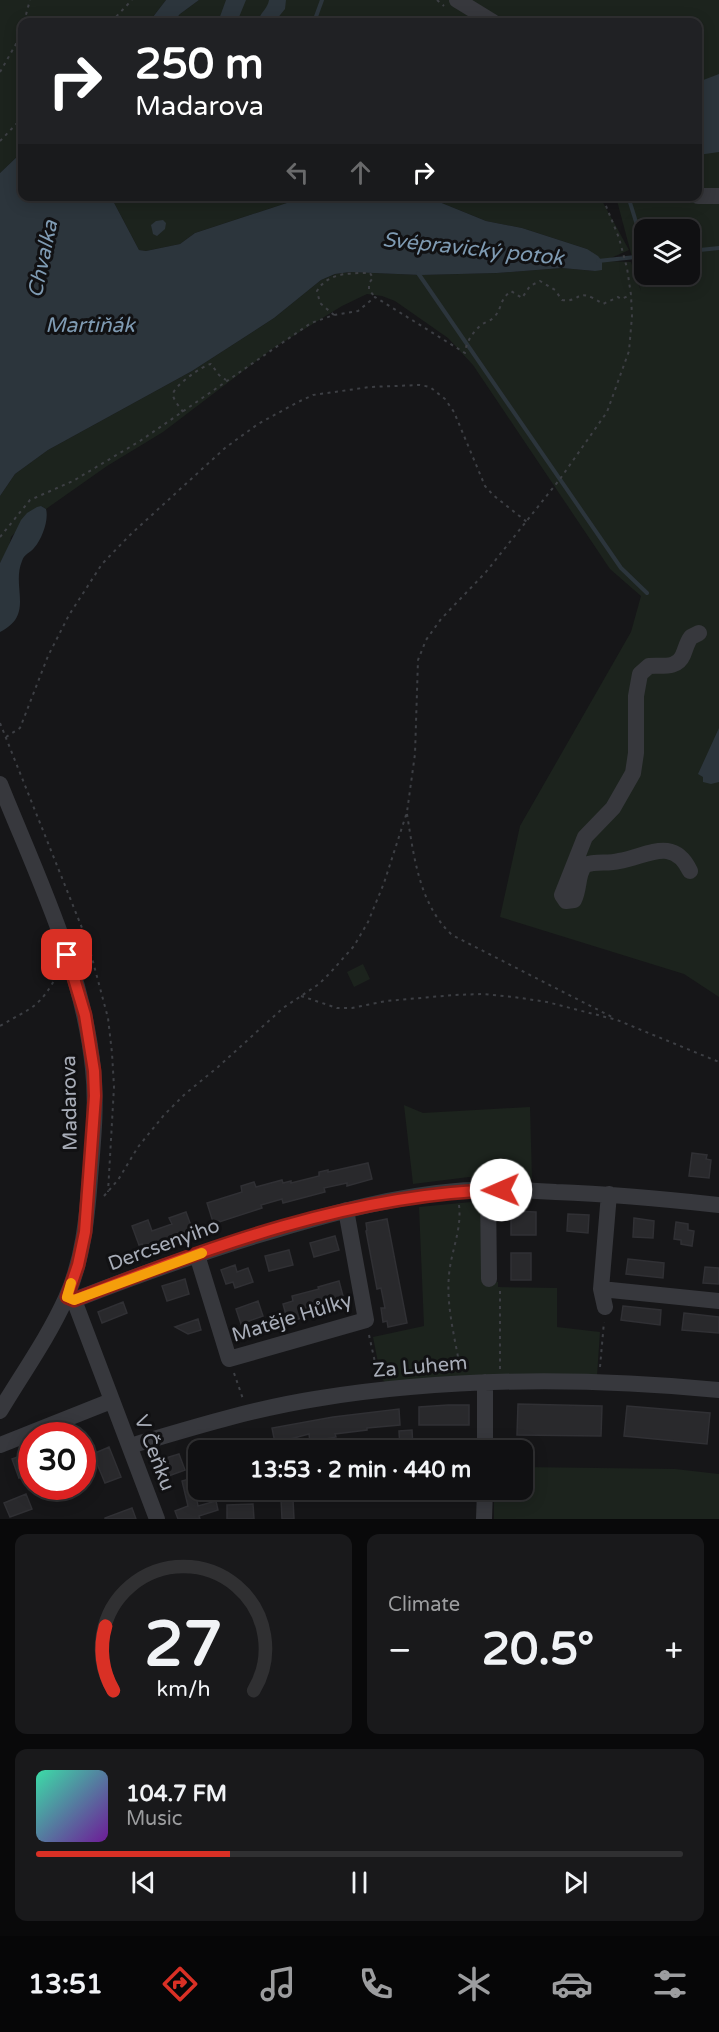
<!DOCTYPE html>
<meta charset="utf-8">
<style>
body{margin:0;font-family:"Varela Round",sans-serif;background:#19191b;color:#f1f3f6;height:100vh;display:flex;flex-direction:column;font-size:22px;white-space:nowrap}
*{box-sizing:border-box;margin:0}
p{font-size:20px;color:#9c9d9f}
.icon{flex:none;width:33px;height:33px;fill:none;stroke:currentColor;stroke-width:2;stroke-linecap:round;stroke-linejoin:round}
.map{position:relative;height:1519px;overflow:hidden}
.side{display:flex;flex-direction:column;gap:15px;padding:15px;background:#09090a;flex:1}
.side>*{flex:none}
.banner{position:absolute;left:18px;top:18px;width:684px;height:183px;border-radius:12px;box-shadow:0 3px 15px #0003,0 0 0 2px #303032;background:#202124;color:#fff;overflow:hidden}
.controls{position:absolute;left:634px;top:219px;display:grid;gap:12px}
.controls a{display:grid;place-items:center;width:66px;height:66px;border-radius:12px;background:#101012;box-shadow:0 3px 15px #0003,0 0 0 2px #303032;font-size:30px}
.speed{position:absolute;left:18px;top:1422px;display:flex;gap:12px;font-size:30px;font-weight:700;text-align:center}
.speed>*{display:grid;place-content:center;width:78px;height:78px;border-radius:50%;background:#101012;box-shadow:0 3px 15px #0003,0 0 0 2px #303032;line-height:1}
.speed .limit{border:9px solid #d22;background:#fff;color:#111}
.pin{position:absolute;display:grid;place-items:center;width:51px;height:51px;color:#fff;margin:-26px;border-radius:12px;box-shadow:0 3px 9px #0006}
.me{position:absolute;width:66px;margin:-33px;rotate:269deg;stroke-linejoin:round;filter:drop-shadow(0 0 4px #0008)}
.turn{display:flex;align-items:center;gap:21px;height:126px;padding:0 18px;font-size:27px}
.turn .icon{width:78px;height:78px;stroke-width:2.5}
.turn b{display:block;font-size:42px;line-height:51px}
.lanes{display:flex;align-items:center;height:57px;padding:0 18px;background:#0003;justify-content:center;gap:30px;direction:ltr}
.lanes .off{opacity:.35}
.big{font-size:45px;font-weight:700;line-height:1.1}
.side .tile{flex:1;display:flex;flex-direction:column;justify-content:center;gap:9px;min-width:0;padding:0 21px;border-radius:12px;background:#19191b}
.side .dial{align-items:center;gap:0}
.dial svg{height:156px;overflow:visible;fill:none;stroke:#303032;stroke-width:7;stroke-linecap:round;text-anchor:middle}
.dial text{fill:#f1f3f6;stroke:none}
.song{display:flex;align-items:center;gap:18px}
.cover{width:72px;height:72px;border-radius:9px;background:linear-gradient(135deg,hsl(160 70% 55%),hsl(280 70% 35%))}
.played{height:6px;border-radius:3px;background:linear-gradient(90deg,#d93025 30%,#303032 30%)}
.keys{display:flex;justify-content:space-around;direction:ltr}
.heat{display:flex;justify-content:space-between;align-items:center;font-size:33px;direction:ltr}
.side .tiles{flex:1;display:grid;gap:15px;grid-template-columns:1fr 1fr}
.tile:last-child{grid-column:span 2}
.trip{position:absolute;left:188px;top:1440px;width:345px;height:60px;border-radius:12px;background:#101012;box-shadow:0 3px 15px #0003,0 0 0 2px #303032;font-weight:700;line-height:60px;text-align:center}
.dock{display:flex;height:96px;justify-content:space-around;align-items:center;background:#060607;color:#9c9d9f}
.dock .icon{width:42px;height:42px}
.dock .current{color:#d93025}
.dock b{font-size:27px;color:#f1f3f6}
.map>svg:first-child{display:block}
.green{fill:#1c231d;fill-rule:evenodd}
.water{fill:#2c353c}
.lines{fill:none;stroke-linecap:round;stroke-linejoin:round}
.stream{stroke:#2c353c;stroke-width:4}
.building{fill:#29292c;stroke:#303034;stroke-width:1.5}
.path{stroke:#3d3f44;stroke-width:2;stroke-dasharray:3 4.5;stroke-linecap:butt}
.minor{stroke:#37383d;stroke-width:16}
.route-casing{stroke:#8d1f18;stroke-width:15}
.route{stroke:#d93025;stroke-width:10}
.slow{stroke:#f59e0b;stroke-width:10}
.labels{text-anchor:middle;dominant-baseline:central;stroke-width:6;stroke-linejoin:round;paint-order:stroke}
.street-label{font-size:20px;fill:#a8adb8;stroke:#111113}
.water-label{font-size:21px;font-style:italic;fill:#7f9bb3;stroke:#111113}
</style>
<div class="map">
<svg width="719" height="1519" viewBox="0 0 719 1519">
<rect width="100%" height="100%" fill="#161618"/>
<path class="green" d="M0,0H166L149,22H22V152L0,173Z
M199,0H719V997L684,974L500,917L520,826L631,632L641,596L610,569L473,365L448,338L395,301L382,296L367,294L342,306L272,349L163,432L107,466L46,509L41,506L11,537L9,547L0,563V496L15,474L48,450L192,371L274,318L321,280L336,274L350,272L421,275L497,273L562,268L595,271L587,249L522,228L486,221L427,197H600L629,250L604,261L631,262L641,291L616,197L698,196V22H173L180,14ZM645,230H690V274H645Z
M111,197H312L299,199L195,233L180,244L146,251L139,250Z
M363,964L370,979L354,987L347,972Z
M404,1105L423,1113L530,1107L532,1179L469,1177L413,1184Z
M482,1201L484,1282H498V1287L557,1288V1327L600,1332L597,1376L388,1385L381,1378L373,1337L424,1326L419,1207Z
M522,1467L675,1469L719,1474V1519H494V1490H522Z"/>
<path class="water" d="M166,0H199L180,14L173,22H149Z
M226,0H246L237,22H218Z
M269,0H286L285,9L276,20V22H259C258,14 268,9 269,0Z
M719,74V152L698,155V82Z
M22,152V196L111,197L139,250L146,251L180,244L195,233L299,199L312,196L427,197L486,221L522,228L587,249L598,256L602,261V270L595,271L562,268L497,273L421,275L350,272L335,274L321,280L274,318L192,371L48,450L15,474L0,496V173Z
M163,220L166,223L165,229L157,236L153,234L151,225L156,221Z
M41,506L46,509C49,520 42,539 34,548C30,553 24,554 22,561C11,587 35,615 0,632V563L21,520L27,513L37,507Z
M719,728V782L711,784L703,782V777L698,774Z"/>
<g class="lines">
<path class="stream" d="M314,22L322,0
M628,196L641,238L642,256
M690,251L719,248
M598,261L645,256
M418,273L621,568L647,593"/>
</g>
<path class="building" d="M692,1153L707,1155L706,1159L711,1160L709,1178L689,1176Z
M368,1163L372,1179L347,1186V1183L324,1188L325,1192L283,1203L282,1199L261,1205L262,1208L219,1222V1221L213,1222L207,1203L242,1192L241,1186L254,1182L256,1187L282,1180L283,1183L291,1181V1183L319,1176V1172L328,1170V1172Z
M511,1211L536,1212V1235H511Z
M186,1212L193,1231L144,1249L142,1244L139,1245L132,1226L148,1220L152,1231L172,1224L169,1218Z
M568,1214L589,1215L588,1233L567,1231Z
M634,1218L654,1221L653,1238L633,1237Z
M387,1219L407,1323L388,1327L387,1321L383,1322L381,1308H385L381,1288L377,1289L366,1231L367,1230L366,1223Z
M676,1222L688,1224V1230L694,1231L692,1246L681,1244V1240L674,1239Z
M335,1236L339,1250L314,1257L310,1243Z
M289,1250L293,1265L269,1271L265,1256Z
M511,1253H531V1280H511Z
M628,1259L664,1263L663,1278L626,1274Z
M235,1265L237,1272L248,1268L253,1282L235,1288L233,1282L226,1284L221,1270Z
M705,1267L719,1268V1284L703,1283Z
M185,1279L189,1294L167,1301L162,1286Z
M339,1281L343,1296L306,1307L308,1312L301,1314L302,1318L288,1322L283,1304L293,1301L292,1296L319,1289L318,1287Z
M258,1301L263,1316L241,1324L236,1309Z
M123,1302L127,1313L102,1323L98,1312Z
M623,1306L661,1310L660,1325L621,1320Z
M684,1313L719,1317V1333L682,1330Z
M198,1319L201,1330L188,1334L175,1327Z
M518,1404L602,1406L601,1436L517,1435Z
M448,1405H469V1425H419V1407Z
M627,1406L710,1413L707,1444L624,1436Z
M399,1409L400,1425L367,1428V1430L335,1434L336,1437L310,1442L309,1434L275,1443L272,1428L333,1417Z
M412,1430L413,1448L400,1449L399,1431Z
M109,1447L121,1477L105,1483L93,1454Z
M29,1453L32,1460V1474L19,1478L12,1459Z
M179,1454L185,1470L163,1478L156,1461Z
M193,1478L198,1506L216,1501L218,1510L199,1516L200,1519H178L175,1511L188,1506L182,1481Z
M467,1490V1500L439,1501L438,1491Z
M26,1494L32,1509L10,1517L4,1503Z
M281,1499H293L294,1519H282Z
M253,1504L254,1519H227V1505Z
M132,1508L136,1519H105V1518Z"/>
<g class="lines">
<path class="path" d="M437,0L444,6
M24,22L30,0
M111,22L132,0
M0,72L16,44L22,27
M0,141L22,118
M334,315L320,303L317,291C328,272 351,273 370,273L373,278L369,283V290L375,297
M183,412C180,407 173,400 173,394C174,386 203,365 211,364L219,375L226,380
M0,537L30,500L73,481L140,441L311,323L334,315L358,311L375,297L465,353C466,342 473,332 481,325C485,322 490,321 493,318C503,309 498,301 511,291L522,298L530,286L540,281L555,290L562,300C583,303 574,285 603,304L618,297L621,299L631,295
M0,723L88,943L108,1018L112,1053L114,1087L108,1192
M6,737L20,728L48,656L69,615L102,564L130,535L225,448L258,424L298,402L313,395L370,387L420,385L430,387L445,399L454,412L485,486L493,495L527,522
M407,814C414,857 419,904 452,935L612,1017
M301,996L337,1008H352L386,1001L454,995L483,994L514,997L547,1002L617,1020L719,1062
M0,1026C32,1007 40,1008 58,973
M104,1196L118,1180L138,1147L164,1115L185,1094L218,1067L283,1008L319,984L330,973L354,946L368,922L384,883L407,812L415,754L418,660L426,640L441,619L486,572L560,479L607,412L629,351L632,316L631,295L627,268L619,238L602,196
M459,1205C462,1230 451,1251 449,1275C446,1306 455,1338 460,1368
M369,1335L378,1376
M600,1367L604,1322
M500,1369V1288
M234,1373L243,1399"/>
<path class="minor" d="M457,0L493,22
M698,196H719
M0,784C37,876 83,969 93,1069C97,1105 93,1142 90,1178C87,1218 83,1260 66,1298C48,1338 22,1374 0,1411
M690,871C673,835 646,857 619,861C608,864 596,861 585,865C577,874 580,888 574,900L566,901L562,895L585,837L613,808L633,773L636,753V696L640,674L649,666C662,665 677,669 683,655C686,648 687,642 691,637L699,633
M488,1190L489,1279
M197,1255L229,1359L366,1320L346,1210
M601,1289L719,1301
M67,1297L74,1300C141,1274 210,1249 279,1229C337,1212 396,1196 456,1191C489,1188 523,1190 556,1192C611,1194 665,1199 719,1205
M74,1300L157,1519
M605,1307L601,1289L609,1194
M0,1445L111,1401
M130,1446C191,1428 252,1409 315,1399C449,1377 584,1377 719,1390
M485,1450V1382
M484,1519L485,1490"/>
</g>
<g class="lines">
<g class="route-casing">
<path id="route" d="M67,955L85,1015L94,1071L95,1096L85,1232L78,1265L67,1297L74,1300C208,1247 355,1193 501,1190"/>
</g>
<use href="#route" class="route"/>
<path class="slow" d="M71,1283L67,1297L74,1300L202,1253"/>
</g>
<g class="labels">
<g class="street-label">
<text transform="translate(70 1103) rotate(-91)">Madarova</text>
<text transform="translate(164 1245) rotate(-20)">Dercsenyiho</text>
<text transform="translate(292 1318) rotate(-17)">Matěje Hůlky</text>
<text transform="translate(420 1367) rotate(-5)">Za Luhem</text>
<text transform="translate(154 1453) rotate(69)">V Čeňku</text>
</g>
<g class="water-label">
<text transform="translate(473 249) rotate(6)">Svépravický potok</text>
<text transform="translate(43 259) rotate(-78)">Chvalka</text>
<text x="90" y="325">Martiňák</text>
</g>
</g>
</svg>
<div class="controls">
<a><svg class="icon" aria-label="layers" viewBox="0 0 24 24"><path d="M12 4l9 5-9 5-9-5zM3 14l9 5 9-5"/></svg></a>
</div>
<div class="speed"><div class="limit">30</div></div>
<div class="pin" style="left:67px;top:955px;background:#d93025"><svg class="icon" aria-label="arrive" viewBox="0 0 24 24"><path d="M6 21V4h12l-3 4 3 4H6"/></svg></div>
<svg class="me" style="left:501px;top:1190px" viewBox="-20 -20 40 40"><circle r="19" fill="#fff"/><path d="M0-13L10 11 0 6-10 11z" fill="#d93025"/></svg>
<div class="trip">13:53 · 2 min · 440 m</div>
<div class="banner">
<div class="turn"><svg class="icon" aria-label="right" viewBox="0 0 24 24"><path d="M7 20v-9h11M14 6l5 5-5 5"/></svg><div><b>250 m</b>Madarova</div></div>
<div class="lanes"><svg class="icon off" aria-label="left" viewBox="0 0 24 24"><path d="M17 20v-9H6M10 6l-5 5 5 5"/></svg><svg class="icon off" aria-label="ahead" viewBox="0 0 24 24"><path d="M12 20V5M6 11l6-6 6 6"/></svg><svg class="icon" aria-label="right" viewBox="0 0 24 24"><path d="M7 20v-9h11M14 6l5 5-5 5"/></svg></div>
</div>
</div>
<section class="side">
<div class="tiles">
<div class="tile dial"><svg viewBox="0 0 100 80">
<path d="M14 69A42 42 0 1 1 86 69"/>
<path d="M14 69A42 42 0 0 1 10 36" stroke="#d93025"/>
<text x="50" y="56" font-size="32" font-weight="700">27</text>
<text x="50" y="72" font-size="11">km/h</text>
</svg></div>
<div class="tile"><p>Climate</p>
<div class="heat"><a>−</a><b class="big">20.5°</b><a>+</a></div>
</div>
<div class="tile">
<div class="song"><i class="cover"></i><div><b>104.7 FM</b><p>Music</p></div></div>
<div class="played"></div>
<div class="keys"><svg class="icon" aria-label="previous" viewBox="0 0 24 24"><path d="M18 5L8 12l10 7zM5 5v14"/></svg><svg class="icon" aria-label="pause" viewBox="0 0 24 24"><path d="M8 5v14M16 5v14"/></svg><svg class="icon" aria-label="next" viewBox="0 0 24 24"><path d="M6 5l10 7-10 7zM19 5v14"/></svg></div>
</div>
</div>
</section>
<nav class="dock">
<b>13:51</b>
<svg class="icon current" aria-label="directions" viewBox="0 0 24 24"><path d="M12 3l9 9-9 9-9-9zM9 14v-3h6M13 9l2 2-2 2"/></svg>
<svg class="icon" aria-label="music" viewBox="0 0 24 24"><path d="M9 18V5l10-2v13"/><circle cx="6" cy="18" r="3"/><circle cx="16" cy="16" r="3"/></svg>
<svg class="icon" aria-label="phone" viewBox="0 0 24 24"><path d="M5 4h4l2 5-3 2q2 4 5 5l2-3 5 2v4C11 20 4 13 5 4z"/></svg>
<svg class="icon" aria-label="climate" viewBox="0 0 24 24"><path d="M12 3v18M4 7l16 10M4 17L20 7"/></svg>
<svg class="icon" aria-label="car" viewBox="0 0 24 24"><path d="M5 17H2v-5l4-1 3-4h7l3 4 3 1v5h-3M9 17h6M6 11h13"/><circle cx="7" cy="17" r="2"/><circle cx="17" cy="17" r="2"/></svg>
<svg class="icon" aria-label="filters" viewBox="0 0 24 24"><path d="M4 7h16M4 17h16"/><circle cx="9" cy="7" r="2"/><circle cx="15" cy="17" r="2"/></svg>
</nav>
